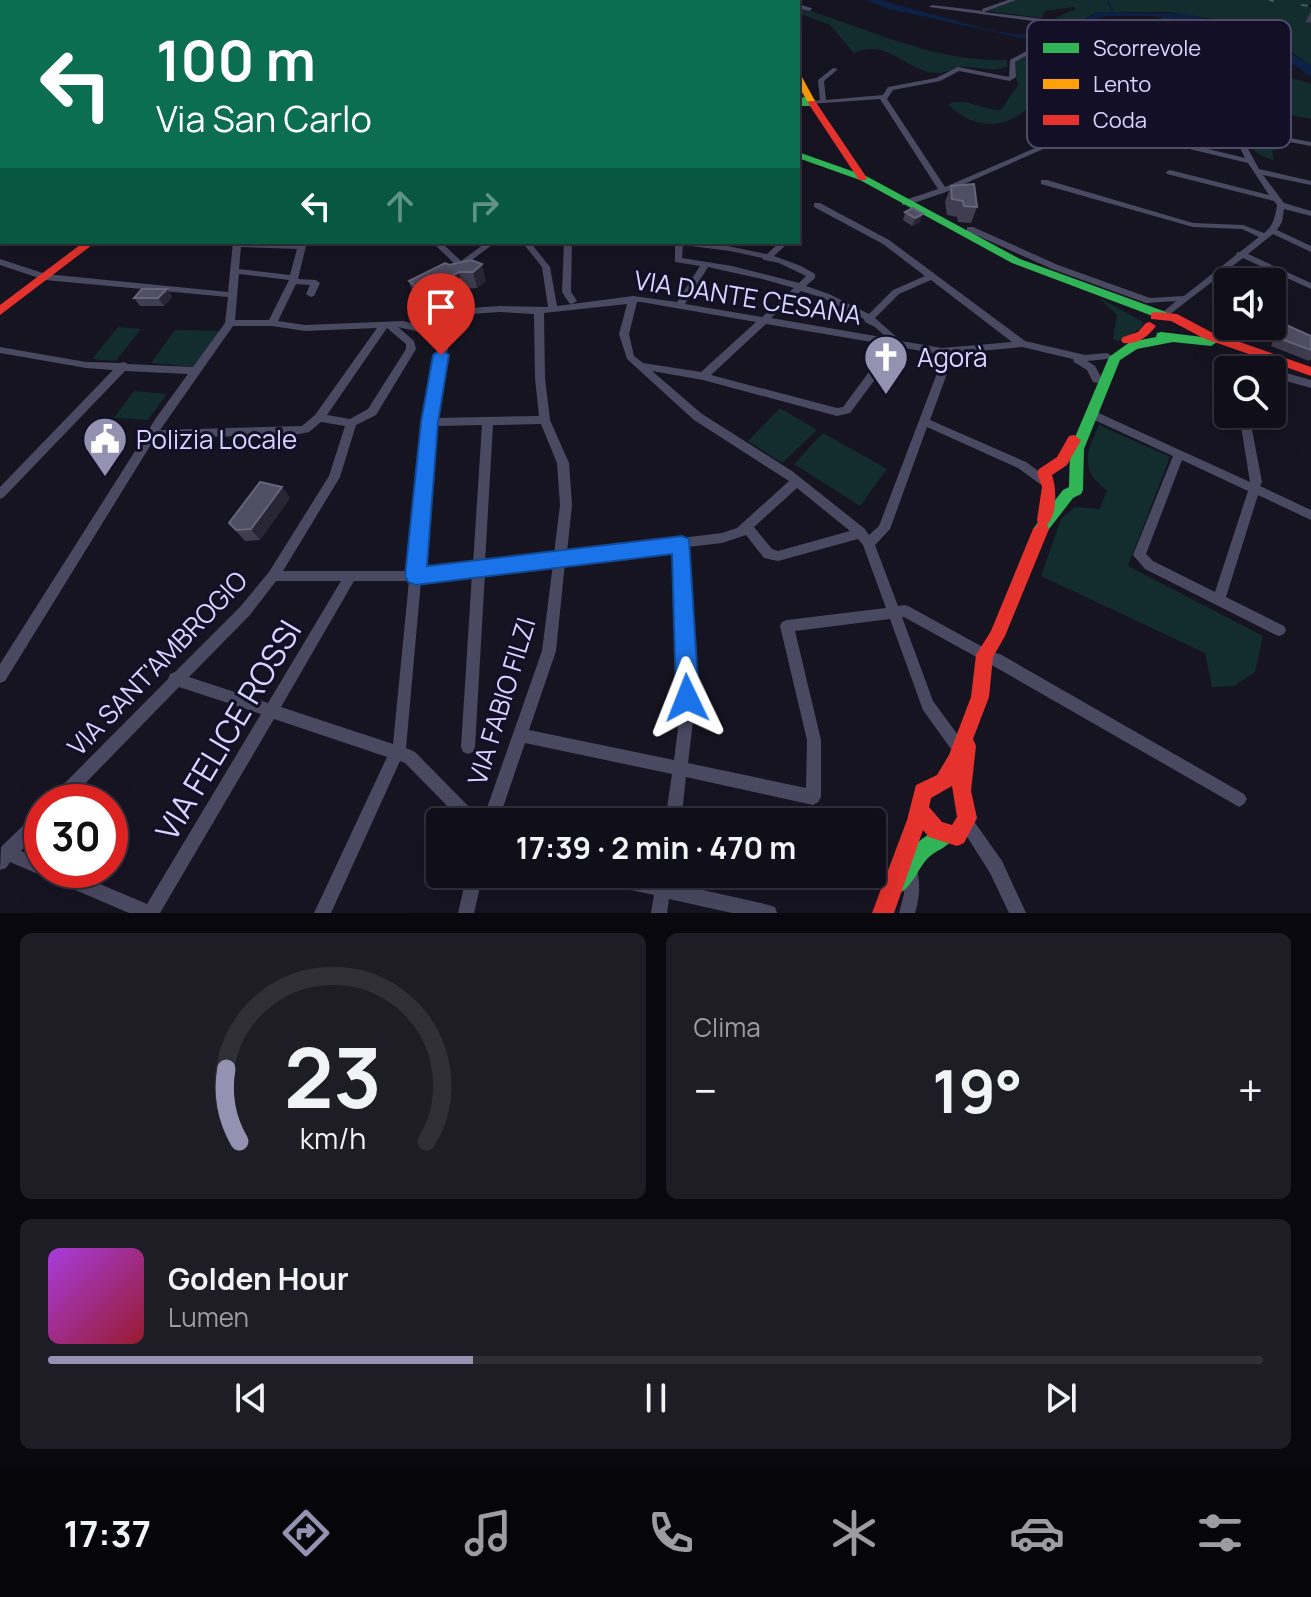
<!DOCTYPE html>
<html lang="it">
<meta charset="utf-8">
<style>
body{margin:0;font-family:Manrope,sans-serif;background:#1e1d26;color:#f1f3f6;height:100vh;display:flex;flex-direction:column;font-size:30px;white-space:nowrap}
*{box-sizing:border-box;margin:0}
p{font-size:26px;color:#9c9ca2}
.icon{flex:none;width:44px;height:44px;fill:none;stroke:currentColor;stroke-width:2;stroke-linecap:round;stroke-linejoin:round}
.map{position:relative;height:913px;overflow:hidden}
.panel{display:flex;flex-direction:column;gap:20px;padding:20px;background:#09080e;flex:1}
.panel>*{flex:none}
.banner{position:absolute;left:0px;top:0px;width:800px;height:244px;box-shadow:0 8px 32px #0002,0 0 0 2px #302f38;background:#0b6e4f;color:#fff;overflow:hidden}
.tools{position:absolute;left:1214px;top:268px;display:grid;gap:16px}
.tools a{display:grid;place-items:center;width:72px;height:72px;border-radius:8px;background:#100f19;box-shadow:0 8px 32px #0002,0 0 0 2px #302f38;font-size:40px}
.speed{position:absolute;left:24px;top:784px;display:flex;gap:16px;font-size:40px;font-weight:700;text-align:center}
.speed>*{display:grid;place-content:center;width:104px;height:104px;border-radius:50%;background:#100f19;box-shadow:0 8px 32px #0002,0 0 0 2px #302f38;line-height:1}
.speed .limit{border:12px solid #d22;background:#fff;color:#111}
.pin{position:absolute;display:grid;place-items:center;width:68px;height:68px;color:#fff;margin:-82px -34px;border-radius:50% 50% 50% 0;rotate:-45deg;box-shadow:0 0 8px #0007}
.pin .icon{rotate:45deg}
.me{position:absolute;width:88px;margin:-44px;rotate:358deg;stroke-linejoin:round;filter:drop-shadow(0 0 6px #0008)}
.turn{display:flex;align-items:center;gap:28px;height:168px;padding:0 24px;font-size:36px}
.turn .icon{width:104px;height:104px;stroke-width:2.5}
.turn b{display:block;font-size:56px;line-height:68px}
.lanes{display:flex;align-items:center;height:76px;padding:0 24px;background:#0003;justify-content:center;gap:40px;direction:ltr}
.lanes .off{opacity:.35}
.big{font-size:60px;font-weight:700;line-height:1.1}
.panel .widget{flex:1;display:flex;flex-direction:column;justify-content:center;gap:12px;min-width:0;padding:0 28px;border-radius:12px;background:#1e1d26}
.panel .dial{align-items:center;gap:0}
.dial svg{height:208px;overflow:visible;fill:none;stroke:#302f38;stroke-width:7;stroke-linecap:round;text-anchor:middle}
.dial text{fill:#f1f3f6;stroke:none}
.song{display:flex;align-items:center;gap:24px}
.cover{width:96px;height:96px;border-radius:12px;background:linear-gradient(135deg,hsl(280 70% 55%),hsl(350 70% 35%))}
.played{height:8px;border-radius:4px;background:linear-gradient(90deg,#9591b1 35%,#302f38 35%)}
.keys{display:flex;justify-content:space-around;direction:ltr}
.heat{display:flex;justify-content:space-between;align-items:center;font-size:44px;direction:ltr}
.panel .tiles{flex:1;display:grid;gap:20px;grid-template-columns:1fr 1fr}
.widget:last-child{grid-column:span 2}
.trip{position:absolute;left:426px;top:808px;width:460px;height:80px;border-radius:8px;background:#100f19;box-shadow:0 8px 32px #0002,0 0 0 2px #302f38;font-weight:700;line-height:80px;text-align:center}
.dock{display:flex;height:128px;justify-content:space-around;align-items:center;background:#06060a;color:#9c9ca2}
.dock .icon{width:56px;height:56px}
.dock .on{color:#9591b1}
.dock b{font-size:36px;color:#f1f3f6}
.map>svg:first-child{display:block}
.green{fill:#132c2d}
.water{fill:#0d2144}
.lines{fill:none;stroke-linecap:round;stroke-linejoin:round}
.stream{stroke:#0d2144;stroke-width:2}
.street{fill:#4a4962;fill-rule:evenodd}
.fast{fill:#30b455;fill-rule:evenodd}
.slow{fill:#ff9f0a;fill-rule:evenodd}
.jam{fill:#e5322d;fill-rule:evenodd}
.rail{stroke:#43596b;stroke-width:2;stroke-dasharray:7 6;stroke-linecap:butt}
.wall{fill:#403d50}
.shaded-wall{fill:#282635}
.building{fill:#504e63;stroke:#66637b;stroke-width:2}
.route{fill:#1a73e8;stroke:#114b97;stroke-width:2}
.labels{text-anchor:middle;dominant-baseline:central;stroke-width:6;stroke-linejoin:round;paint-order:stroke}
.street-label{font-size:26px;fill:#d9d4ff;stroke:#130f26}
.poi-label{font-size:26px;fill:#d9d4ff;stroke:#130f26;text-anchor:start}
.near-street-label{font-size:32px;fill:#d9d4ff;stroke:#130f26}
.key{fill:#130f26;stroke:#4e4a67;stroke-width:2}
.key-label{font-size:22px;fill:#d9d4ff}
</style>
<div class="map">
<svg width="1311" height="913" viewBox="0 0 1311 913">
<rect width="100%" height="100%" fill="#161421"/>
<path class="green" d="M1013,0H1311V5H1301L1311,7V65L1276,42L1214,19L1167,12H1097L1070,27L1071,21L1055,18L1076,9L1073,7L1045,11L1042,18L988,11Z
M798,7C867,28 933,62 1006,60L1008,66C994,73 979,67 964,67C955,68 946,73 938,73C907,73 888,37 854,53L830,25L798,13Z
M1164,17L1227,26L1219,29L1186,24L1183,35L1206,51L1311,84V119L1269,111L1276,151L1272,150L1274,160C1241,154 1222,105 1226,73C1180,42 1117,50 1066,59L1065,80C1048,86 1036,82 1034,102C1010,129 976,132 948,105C963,95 983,111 1001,110L1018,85L1012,61L1066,40L1143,37L1149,24Z
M1098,297L1143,322L1142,328L1118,341L1113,339L1117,315Z
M118,327L141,329L116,361L92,359Z
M175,330L220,331L194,367L151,363Z
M134,391L167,394L148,420L114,418Z
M780,408L817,430L782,463L748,441Z
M1099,425L1170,457L1128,566L1263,636L1255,672L1234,686L1212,687L1205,653L1041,576L1061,519L1075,507L1099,509L1107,491C1080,470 1085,455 1099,425Z
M823,433L887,469L860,506L794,464Z"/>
<path class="water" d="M866,0H880L994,31L1032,36L1069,30L1097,12L1187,14L1253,31L1311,65V77L1261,42L1219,24L1152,16H1108L1097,18L1076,33L1030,40L889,9Z"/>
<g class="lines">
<path class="stream" d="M1108,2L1113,12"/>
<path class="street" d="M37,0H44L41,2H34Z
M327,0H335L338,2H330Z
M354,0H361L359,2H352Z
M540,0H551L546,2H535Z
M642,0H667L675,2H650Z
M1008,0H1016L984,12L1051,20L1079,36L1126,35H1143L1146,37L1143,39C1098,37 1055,38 1015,62L1016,77L1010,81L959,71L940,81L893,90L887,99L945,187L1079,129L1080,125L1068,109L1065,97L1079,72L1096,63L1101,64L1084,74L1071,97L1074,109L1087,125L1084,131L946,192L908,205H902V201L938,189L880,99L810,104V102L820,100L818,80L833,68L838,69L824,81L826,100L883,95L888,87L936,78L958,67L1009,77L1010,60L1040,44L1072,37L1048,23L929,7L932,5L983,11L982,9Z
M798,4L811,8L812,9L809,11L798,8Z
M0,12H2V16H0Z
M1156,78L1220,90L1241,136L1259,169L1311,181V185L1263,175L1284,203L1311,211V216L1284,209L1282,222L1277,230L1311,246V252L1273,234L1248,254L1311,283V289L1243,258L1165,318L1162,317V313L1176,301L1146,303L1052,269L967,231V227H973L1058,265L1150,298L1184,296L1236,255L1237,252H1240L1259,237L1242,229L1193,227L1041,184V180H1047L1193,223L1243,225L1264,233C1274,225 1275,217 1277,205L1274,201L1167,174L1166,172L1170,170L1269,195L1248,163L1152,140L1153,80ZM1159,82L1215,92L1227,121L1245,158L1159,137Z
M1273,135L1311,142V146L1273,139Z
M0,158H2V163H0Z
M814,203H820L889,240L1025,341L1085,355L1107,353L1112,356L1107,359L1087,361L1095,366L1102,379L1097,383L1093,382L1087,370L1074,362L1073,359L1022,347L948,354L952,360L930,420L1026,462L1048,478L1050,481L1048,484H1040L1018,468L927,427L890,529L875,545L898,606L905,605L910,607L990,651L991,654L995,653L1000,654L1244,794L1247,799L1244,804L1239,807L1234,804L990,664L989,660L985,661L980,659L904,617H902L933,701L966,746L968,751L966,756L961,758L956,756L923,710L890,619L795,631L821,740V797L818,802L813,805L686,777L681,822H665L672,774L525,743L498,822H482L542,651L553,564L485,573L475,747L473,752L468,754L463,752L461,747L472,574L421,581L406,748L415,752L479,817L482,822H463L405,763L400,761L331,913H314L387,757L274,719L160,913H129L10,862L6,868L0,870L1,847L37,812L42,809V828L21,851L42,860V870H67L147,904L261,714L179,687L67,802H48L51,797L168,679L170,674L175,672L240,607L269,572L329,476L345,426L321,422L309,432L294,435L155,438L5,681L0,683V664L156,418L188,374L125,371L4,497L0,499V487L113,370L86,368L0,353V347L86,362L120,363L124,362L128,364L193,367L225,323L228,297L45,280L0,265V259L46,274L228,292L233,242L298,244L299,242H307L298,279L316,280L320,283L314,296L311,297L306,294L310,285L296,284L278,321L305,325L403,321L443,331L448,312L453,309L500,306L548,307L542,267L522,242H530L550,267L557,306L633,296L677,302L700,266L675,262V242L713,243L767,254L780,242H789L774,256L801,266L815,274V278L806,286L829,294L869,314L893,290L925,276L883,244L814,207ZM683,245L730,251L762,258L764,260L779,263L806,276L799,283L732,266L682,258ZM241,247L297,249L290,275L239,269ZM708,267L762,279L794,288L762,317L685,304ZM239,274L289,280L269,320H235ZM931,280L1012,342L942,348L901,341L875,318L899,294ZM801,291L823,298L864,319L865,322L875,327L887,338L771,318ZM637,302H641L756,322L701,372L643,363L634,356L629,334ZM627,304L619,334L627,359L694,420L789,481L737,528L722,533L567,552L572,505L569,463L550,420L545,378L544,313ZM500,312L534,314L535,378L539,416L436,418L441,375L457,315ZM766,324L889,345L843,407L837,408L711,375ZM233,326H272L305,331L377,328L315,415L302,426L160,430ZM398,327L441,337L431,375L410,571H283L340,477L356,425L376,415L416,349L414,341ZM387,328L406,344V349L368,409L350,419L327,415ZM899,347L939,354L942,360L879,526L869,535L865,529L792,471L702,414L652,371L703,380L837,416L850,413ZM541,424L557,463L560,505L554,554L485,562L493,425ZM482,425L473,564L422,570L435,426ZM797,488L850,531L778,551L772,549L754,527ZM746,535L764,558L778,561L858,539L863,545L886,608L787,620L782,622L780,626L807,740L806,788L688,763L694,712L688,547L722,543ZM676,549L680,712L674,760L529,730L556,651L565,563ZM276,581H341L268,703L189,677L250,615ZM354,581H409L393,744L281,707Z
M432,242H441L461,261L487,242H496L461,268L458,267Z
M564,242H572L571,292L577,301L572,304L569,303L562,292Z
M1235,367H1259L1264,370H1230Z
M1272,369L1311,380V388L1272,377V370H1270Z
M1092,410L1250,482L1239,414H1249L1262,482L1260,486L1311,510V520L1258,495L1226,597L1284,626L1286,630L1284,634L1279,636L1274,634L1145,569L1133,555L1173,456L1088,417L1087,414L1088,411ZM1182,460L1248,491L1215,592L1153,561L1146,554Z
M966,814L971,817L1002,861L1026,913H1009L990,873L961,827L958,822L961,817Z
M909,861L915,863C921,880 920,896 915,913H899L904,894L901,869L903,863Z
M467,874H483L474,913H458Z
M587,874H631L656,880L657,874H673L672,883L769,905L775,907L777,913H732L669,899L667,913H651L654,895L595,882L589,880Z"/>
<path class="fast" d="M322,0H328V2H322Z
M0,91L2,92V98L0,97Z
M803,97L814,99L816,103L812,106H799V100Z
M798,152L866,176L1020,259L1166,312L1168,315L1162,319L1158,318L1012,263L860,180L798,158Z
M1161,332L1211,338L1217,342L1211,346L1173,342L1137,349L1120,360L1084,449L1083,490L1081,494L1073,498L1046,533L1041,535L1036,533L1033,529L1036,525L1063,490L1069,487L1070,449L1109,357L1130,342L1156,337L1157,333Z
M944,826L951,829L954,836C949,848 937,849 928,858C917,869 913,888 897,894L890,891L887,884C897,859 919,837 944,826Z"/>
<path class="slow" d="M739,0H745L746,2H740Z
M798,75L802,77L815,101L814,103L807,101L798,85Z"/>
<path class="jam" d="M809,101H815L867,178L865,180H859L808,103Z
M84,242H96L0,315V305Z
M1155,312L1177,314L1211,332L1311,367V376L1203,338L1171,321L1151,319V313Z
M1150,322L1156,326C1148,337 1137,345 1123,343L1121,340L1123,337L1138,332L1146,323Z
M1074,435L1081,440L1067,465L1052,475C1057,490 1057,514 1047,525L1049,529L1005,636L993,657L989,697L973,739L976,746L971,791L977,818L964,843L957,846L929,837L923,830L894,913H872L907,820L916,785L937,775L949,755L971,697L976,655L991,631L1033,529L1038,524L1037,520L1042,487L1037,473L1039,469L1057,457L1069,436ZM952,786L957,817L952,825L942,822L929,807L931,798Z"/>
<path class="rail" d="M1269,0L1274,1
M1301,5L1311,6"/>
</g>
<path class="wall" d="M1311,12V23L1305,22Z
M1207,29L1276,52L1233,58L1201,40Z
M951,186L977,207L971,223L958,222L957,217L947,215L945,202Z
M905,212L920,222L912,226L903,220Z
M471,260L486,281L477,288L463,289L427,308L414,298L409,281L449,265Z
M167,289L172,297L164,306H140L134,298Z
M1284,324L1311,336V359L1309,361L1271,346L1277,332Z
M282,487L290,498L260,540L245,541L229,523Z"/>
<path class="shaded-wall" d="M1283,41L1276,52L1233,58L1239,47Z
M923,214L920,222L912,226L915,218Z
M482,264L486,281L477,288L473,272Z
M459,272L463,289L427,308L422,292Z
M167,289L172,297L164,306L158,298Z
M282,487L290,498L260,540L251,529Z"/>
<path class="building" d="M974,184L977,207L964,206L963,201L952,199L951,186Z
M913,208L923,214L915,218L905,212Z
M471,260L482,264L473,272H459L422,292L409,281L445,263L449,265Z
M142,289H167L158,298H134Z
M1284,324L1311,336V350L1278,338Z
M260,482L282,487L251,529L236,530L229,523Z"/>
<path class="route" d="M441,349L449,355L438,422L427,566L682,536L689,539L699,698L695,706L687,709L679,706L676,698L672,554L416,585L408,582L405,576L421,422L433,355Z"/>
<defs>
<g id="church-pin" transform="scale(2.3)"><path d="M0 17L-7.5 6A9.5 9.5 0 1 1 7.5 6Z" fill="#9591b1" stroke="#130f26"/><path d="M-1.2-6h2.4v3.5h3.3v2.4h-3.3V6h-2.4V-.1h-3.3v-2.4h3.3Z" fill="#fff"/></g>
<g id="civic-pin" transform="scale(2.3)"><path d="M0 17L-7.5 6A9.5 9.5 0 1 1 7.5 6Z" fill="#9591b1" stroke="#130f26"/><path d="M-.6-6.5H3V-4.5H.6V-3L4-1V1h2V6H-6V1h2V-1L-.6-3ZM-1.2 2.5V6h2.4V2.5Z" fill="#fff"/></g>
</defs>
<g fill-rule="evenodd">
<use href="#church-pin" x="886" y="357"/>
<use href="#civic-pin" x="105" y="439"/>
</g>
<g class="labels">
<g class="street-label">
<text transform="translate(748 297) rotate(9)">VIA DANTE CESANA</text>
<text transform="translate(157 663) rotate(-46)">VIA SANT'AMBROGIO</text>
<text transform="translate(501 701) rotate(-73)">VIA FABIO FILZI</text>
</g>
<g class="poi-label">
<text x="917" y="357">Agorà</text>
<text x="136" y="439">Polizia Locale</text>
</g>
<g class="near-street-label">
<text transform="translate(228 730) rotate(-59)">VIA FELICE ROSSI</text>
</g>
</g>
<rect x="1027" y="20" width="264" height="128" rx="12" class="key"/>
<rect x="1043" y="43" width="36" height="10" fill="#30b455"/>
<rect x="1043" y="79" width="36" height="10" fill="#ff9f0a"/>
<rect x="1043" y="115" width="36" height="10" fill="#e5322d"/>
<g class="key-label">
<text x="1093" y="56">Scorrevole</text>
<text x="1093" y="92">Lento</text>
<text x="1093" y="128">Coda</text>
</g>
</svg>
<div class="tools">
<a><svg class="icon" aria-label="sound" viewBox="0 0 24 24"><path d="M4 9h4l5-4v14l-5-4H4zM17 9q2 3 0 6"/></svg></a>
<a><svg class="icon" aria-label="search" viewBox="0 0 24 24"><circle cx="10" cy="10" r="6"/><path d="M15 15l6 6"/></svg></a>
</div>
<div class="speed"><div class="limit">30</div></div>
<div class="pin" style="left:441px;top:355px;background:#d93025"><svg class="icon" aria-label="arrive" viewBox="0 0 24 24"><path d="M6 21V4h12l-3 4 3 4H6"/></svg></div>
<svg class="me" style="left:687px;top:698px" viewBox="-20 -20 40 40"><path d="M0-17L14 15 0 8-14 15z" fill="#1a73e8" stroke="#fff" stroke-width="4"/></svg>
<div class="trip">17:39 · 2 min · 470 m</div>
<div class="banner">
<div class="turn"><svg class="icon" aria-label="left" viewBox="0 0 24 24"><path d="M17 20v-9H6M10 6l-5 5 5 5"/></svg><div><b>100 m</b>Via San Carlo</div></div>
<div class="lanes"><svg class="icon" aria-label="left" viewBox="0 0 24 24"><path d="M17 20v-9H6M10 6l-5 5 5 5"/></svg><svg class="icon off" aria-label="ahead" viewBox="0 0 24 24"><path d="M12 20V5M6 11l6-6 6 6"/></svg><svg class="icon off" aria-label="right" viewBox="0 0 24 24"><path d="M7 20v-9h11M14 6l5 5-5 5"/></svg></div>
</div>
</div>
<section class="panel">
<div class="tiles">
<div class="widget dial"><svg viewBox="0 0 100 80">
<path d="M14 69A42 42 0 1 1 86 69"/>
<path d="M14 69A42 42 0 0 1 9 41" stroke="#9591b1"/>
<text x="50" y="56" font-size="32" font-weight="700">23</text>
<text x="50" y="72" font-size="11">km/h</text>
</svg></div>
<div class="widget"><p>Clima</p>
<div class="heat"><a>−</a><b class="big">19°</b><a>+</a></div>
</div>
<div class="widget">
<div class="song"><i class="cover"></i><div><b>Golden Hour</b><p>Lumen</p></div></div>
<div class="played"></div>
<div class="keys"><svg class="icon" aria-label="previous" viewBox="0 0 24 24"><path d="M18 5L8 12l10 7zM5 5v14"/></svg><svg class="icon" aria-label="pause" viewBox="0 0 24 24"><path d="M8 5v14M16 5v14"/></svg><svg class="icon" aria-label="next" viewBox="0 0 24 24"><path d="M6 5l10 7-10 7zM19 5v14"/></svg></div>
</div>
</div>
</section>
<nav class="dock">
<b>17:37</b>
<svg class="icon on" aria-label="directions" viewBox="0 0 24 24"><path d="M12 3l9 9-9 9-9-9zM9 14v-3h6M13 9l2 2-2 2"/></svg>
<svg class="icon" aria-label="music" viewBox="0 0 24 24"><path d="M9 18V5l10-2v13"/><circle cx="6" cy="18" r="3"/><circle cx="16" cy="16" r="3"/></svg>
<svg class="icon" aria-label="phone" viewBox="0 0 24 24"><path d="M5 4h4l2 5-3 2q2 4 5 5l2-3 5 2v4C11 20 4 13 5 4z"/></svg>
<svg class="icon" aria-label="climate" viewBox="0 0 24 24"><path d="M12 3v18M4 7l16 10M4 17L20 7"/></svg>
<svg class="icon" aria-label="car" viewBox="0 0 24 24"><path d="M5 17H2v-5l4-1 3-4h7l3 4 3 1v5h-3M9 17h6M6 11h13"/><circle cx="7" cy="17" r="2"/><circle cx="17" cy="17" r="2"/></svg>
<svg class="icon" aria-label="filters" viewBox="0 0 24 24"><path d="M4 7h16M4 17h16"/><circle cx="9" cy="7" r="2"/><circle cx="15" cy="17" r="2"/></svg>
</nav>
